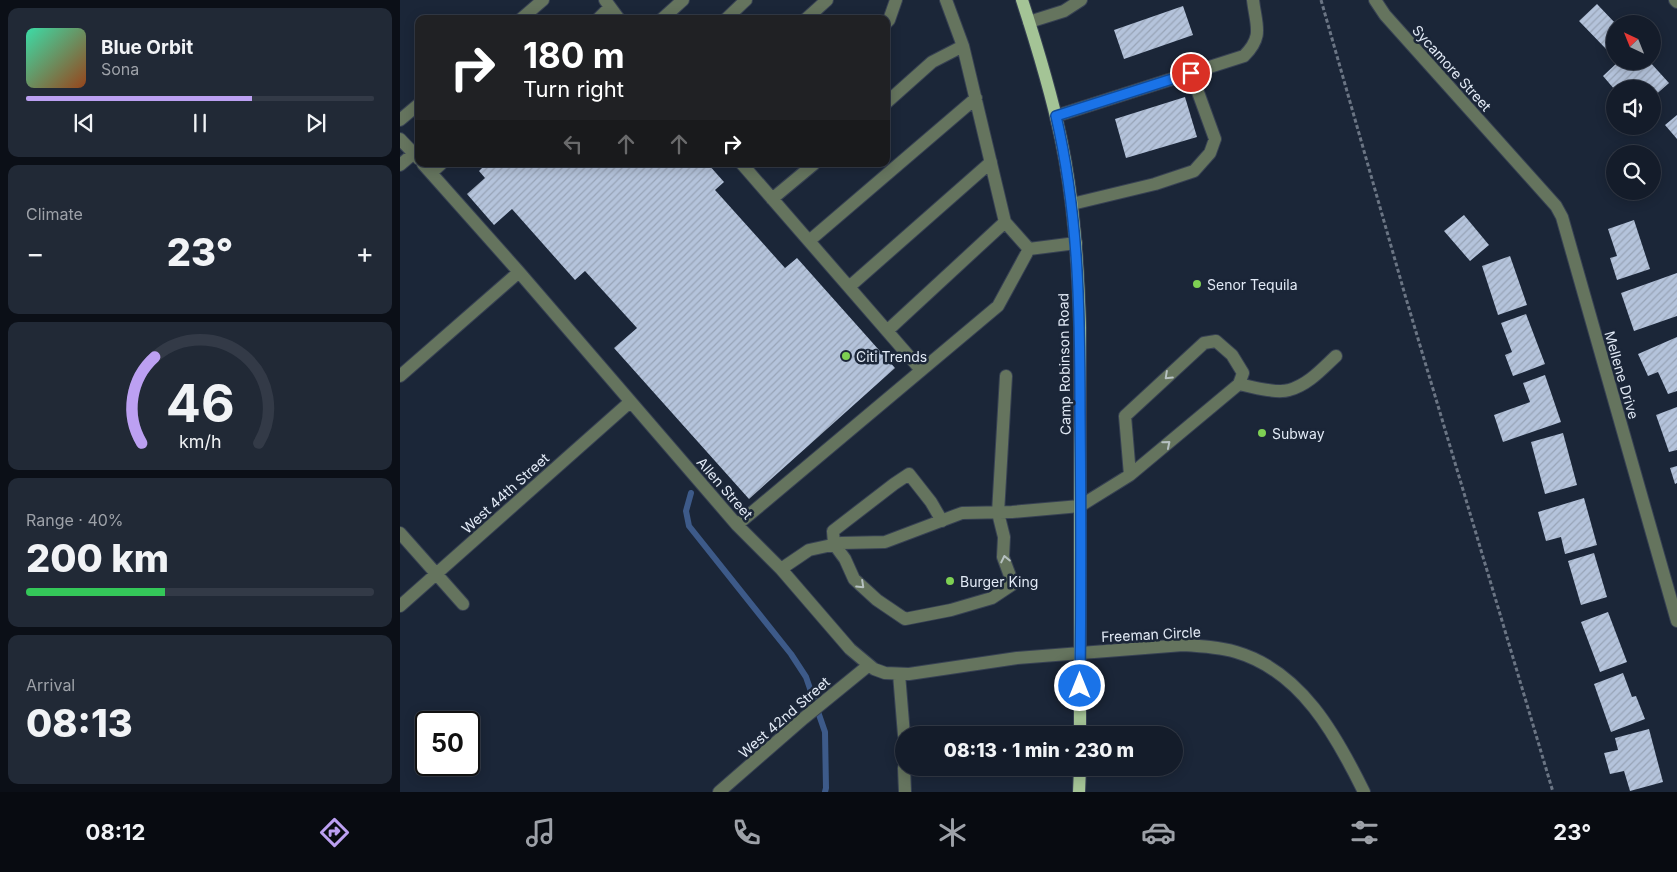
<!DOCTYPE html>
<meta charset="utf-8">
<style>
body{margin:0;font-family:Inter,sans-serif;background:#212936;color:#f1f3f6;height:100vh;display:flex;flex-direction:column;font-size:19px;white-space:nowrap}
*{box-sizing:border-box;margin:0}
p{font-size:16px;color:#9da1a8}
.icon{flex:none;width:28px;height:28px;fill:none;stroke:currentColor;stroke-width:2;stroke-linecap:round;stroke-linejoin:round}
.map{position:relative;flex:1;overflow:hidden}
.sheet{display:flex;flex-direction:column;gap:8px;padding:8px;background:#0b0f17;width:400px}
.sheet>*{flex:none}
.guide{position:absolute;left:15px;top:15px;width:475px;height:152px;border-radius:10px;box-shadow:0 2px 12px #0003,0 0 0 1px #333a47;background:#202124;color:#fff;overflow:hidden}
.needle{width:32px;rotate:317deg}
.controls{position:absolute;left:1206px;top:15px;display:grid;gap:10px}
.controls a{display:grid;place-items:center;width:55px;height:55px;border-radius:50%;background:#141c2a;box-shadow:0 2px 12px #0003,0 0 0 1px #333a47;font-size:25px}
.speed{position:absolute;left:15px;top:711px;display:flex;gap:10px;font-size:25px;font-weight:700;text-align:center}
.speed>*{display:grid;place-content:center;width:65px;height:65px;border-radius:50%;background:#141c2a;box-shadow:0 2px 12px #0003,0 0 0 1px #333a47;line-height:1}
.speed .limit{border:2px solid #111;border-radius:8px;background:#fff;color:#111}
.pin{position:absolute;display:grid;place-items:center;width:42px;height:42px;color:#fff;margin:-21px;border:2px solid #fff;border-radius:50%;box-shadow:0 1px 5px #0007}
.me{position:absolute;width:55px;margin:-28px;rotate:0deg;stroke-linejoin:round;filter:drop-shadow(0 0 4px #0008)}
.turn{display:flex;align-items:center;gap:18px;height:105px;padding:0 25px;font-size:22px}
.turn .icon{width:65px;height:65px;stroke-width:2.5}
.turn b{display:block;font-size:35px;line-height:42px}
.lanes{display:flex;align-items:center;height:48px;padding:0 25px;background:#0003;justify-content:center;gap:25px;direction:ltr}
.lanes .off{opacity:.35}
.big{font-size:38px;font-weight:800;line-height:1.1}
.sheet .widget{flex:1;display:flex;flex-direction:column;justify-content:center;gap:8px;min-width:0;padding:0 18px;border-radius:10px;background:#212936}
.sheet .dial{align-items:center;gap:0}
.dial svg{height:130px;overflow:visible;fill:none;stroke:#333a47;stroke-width:7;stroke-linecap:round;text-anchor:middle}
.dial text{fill:#f1f3f6;stroke:none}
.song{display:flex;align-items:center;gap:15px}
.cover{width:60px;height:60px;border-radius:8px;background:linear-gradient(135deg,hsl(160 70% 55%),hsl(20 70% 35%))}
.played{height:5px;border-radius:2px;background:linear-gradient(90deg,#bca0f2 65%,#333a47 65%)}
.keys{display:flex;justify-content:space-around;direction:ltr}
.heat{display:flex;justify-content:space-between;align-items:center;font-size:28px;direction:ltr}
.charge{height:8px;border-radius:4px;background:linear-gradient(90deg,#34c759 40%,#333a47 0)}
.trip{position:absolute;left:495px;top:726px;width:288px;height:50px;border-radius:25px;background:#141c2a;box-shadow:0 2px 12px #0003,0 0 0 1px #333a47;font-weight:800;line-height:50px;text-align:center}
.dock{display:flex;height:80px;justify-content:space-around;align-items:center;background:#080b11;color:#9da1a8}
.dock .icon{width:35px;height:35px}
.dock .on{color:#bca0f2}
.dock b{font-size:22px;color:#f1f3f6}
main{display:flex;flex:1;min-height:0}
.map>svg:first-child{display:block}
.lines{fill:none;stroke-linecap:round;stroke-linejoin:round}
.stream{stroke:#3d5a89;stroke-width:6}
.building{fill:url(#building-hatch)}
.minor-casing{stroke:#374153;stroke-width:14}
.major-casing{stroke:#374153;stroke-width:14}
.path{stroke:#6b7584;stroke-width:3;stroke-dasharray:4 2.5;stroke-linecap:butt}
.minor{stroke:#65745e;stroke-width:12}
.major{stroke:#a4c496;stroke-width:12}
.oneway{stroke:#b6c1c1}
.route-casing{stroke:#114b97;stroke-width:12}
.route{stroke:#1a73e8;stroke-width:9}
.poi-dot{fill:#7ed053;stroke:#1b2638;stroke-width:2}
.labels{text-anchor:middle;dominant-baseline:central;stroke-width:5;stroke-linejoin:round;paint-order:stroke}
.street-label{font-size:14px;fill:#e2eaf6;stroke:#1b2638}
.poi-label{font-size:14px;fill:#e2eaf6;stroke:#1b2638;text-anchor:start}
</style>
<main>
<section class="sheet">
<div class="widget">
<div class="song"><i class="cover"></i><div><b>Blue Orbit</b><p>Sona</p></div></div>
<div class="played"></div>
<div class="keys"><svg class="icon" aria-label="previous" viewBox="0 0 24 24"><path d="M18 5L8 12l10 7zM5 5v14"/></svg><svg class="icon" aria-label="pause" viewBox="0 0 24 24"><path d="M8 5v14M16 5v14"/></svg><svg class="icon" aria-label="next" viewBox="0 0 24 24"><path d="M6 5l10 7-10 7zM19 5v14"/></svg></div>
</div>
<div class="widget"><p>Climate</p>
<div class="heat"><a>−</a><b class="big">23°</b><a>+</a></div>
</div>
<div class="widget dial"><svg viewBox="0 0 100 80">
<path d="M14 69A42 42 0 1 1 86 69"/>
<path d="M14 69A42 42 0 0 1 22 16" stroke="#bca0f2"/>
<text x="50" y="56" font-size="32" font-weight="700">46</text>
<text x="50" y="72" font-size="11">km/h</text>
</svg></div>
<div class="widget"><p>Range · 40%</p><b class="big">200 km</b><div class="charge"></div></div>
<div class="widget"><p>Arrival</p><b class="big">08:13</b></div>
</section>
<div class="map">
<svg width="1277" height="792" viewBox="0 0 1277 792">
<defs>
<pattern id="building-hatch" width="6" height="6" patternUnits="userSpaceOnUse" patternTransform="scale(1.25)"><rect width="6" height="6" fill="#b4c3db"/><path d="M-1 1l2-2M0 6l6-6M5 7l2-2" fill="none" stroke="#98a4b7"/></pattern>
</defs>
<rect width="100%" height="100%" fill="#1b2638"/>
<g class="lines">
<path class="stream" d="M291,493L286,511L289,526L391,654L406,677L425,732L426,788L425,792"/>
</g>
<path class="building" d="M1197,4L1216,24H1215V42L1207,50L1179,21Z
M783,6L793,35L724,59L714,30Z
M1219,61H1249L1269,83L1252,98V89H1215V90L1203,76Z
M785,97L797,137L726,158L715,119Z
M1277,115V139L1265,125Z
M86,164H308L324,182L315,190L385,268L397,258L495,368L349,499L214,348L237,328L185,271L175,280L112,209L94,225L67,194L85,178L79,171Z
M1064,215L1089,245L1070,261L1044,231Z
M1234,220L1250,269L1217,280L1210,258L1217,256L1208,229Z
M1110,256L1127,305L1098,315L1082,266Z
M1277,273V316L1234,331L1221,293Z
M1126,314L1145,364L1113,376L1105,355L1112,352L1101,323Z
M1277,337V391L1268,394L1258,372L1248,376L1238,354Z
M1145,375L1161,422L1103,442L1094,415L1130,402L1123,383Z
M1277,407V450L1269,452L1256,415Z
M1163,433L1177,485L1145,494L1131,442Z
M1277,466V483L1275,484L1270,468Z
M1184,498L1197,545L1165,554L1161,537L1146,541L1138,512Z
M1194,553L1207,597L1181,605L1168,561Z
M1208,612L1227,662L1200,672L1181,622Z
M1223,673L1232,697L1236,696L1245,719L1211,732L1194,684Z
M1249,729L1263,782L1230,791L1224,771L1210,774L1204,753L1218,750L1215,738Z"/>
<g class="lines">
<g class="minor-casing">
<path id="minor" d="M205,0L219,19
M546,0L563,46L605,222L629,249
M975,0L985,15L1156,206L1162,217L1277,621
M1275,0L1277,2
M121,19L143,0
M198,19L210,7
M262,19L283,0
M326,19L346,0
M406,19L427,0
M629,22L664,11L681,0
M486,23L489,20L496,0
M486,103L532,62L563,46
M656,116L844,56C864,36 856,26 853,0
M0,120L19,104
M0,139L19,159
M23,164L119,272L337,525L381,569L450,649L474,669L485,673L509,674L617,658L783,645C801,646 819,647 836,652C901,671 936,735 964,792
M342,164L521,370
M0,165L13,154
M31,173L41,164
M372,199L414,164
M672,204L755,184L794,171L810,153L815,139L791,73
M409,241L576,98
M449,287L591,162
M487,331L605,222
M0,376L119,272
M839,384C852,387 877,394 889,390C908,385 922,369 936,356
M542,521L531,502L509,474L494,484L433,531L434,544L445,559L454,579L477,600L505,619L551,610L592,598L613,584L603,557L604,537L598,513L606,376
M337,525L598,306L629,249L676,243
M0,533L63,604
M381,569L409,550L441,543L485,542L562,513L612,512L680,506L730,475L839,384L843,373L832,355L816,341L804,343L725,416L730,475
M0,606L230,402
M499,674L504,735
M504,768L505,792
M319,792L404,718L469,665"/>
</g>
<g class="major-casing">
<path id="major" d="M622,0C637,46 651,92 661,139C674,201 678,264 680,328V735
M679,792L680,768"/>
</g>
<path class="path" d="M921,0L1005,295L1153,792"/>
<use href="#minor" class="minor"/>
<use href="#major" class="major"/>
</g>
<defs><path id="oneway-chevron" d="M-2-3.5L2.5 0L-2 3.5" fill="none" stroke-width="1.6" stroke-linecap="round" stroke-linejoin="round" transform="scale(1.25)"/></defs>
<g class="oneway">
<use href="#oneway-chevron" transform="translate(768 376) rotate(137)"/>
<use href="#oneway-chevron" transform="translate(767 444) rotate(-40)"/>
<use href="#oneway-chevron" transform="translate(605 559) rotate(-102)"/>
<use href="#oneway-chevron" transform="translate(461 585) rotate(43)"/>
</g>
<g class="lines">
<g class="route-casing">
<path id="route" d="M680,686C681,595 681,504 680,413C680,312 679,216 656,116L791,73"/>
</g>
<use href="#route" class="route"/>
</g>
<g class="poi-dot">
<circle cx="797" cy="284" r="5"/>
<circle cx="446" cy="356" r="5"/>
<circle cx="862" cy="433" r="5"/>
<circle cx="550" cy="581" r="5"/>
</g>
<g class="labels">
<g class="street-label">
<text transform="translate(1052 68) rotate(48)">Sycamore Street</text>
<text transform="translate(664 364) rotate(-91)">Camp Robinson Road</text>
<text transform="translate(1222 375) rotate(74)">Mellene Drive</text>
<text transform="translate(325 488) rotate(49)">Allen Street</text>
<text transform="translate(105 493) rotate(-42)">West 44th Street</text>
<text transform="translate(751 634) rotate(-3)">Freeman Circle</text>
<text transform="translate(384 717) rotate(-41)">West 42nd Street</text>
</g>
<g class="poi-label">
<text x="807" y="284">Senor Tequila</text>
<text x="456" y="356">Citi Trends</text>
<text x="872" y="433">Subway</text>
<text x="560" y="581">Burger King</text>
</g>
</g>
</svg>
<div class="controls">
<a><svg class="needle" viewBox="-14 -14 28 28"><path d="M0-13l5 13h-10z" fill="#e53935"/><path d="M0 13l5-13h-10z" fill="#9da1a8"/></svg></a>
<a><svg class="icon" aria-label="sound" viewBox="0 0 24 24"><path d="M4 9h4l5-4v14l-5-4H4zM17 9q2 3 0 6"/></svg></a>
<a><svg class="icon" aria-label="search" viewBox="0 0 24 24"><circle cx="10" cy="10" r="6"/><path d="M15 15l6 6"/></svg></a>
</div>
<div class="speed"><div class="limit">50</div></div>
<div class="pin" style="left:791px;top:73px;background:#d93025"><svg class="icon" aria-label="arrive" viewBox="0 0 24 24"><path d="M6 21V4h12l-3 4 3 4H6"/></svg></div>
<svg class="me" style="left:680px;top:686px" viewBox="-20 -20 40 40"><circle r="17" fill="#1a73e8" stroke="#fff" stroke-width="3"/><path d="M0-11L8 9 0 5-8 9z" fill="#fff"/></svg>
<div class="trip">08:13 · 1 min · 230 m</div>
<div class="guide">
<div class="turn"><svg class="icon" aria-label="right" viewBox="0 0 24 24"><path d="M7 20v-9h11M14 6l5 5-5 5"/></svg><div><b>180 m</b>Turn right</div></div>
<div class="lanes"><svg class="icon off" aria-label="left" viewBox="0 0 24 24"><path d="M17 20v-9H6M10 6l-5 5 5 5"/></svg><svg class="icon off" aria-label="ahead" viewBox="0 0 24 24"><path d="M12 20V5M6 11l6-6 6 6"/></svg><svg class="icon off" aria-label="ahead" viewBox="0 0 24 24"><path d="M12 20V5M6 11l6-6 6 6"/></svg><svg class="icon" aria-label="right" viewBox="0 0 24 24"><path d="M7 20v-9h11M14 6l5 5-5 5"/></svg></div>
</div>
</div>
</main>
<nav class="dock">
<b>08:12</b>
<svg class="icon on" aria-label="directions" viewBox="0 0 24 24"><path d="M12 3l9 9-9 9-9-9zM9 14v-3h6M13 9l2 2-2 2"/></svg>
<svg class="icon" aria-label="music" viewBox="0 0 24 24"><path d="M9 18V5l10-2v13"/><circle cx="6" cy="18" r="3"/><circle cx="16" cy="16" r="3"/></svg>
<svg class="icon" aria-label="phone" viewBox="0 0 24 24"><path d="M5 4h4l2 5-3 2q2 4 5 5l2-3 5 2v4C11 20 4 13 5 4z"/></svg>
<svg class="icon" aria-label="climate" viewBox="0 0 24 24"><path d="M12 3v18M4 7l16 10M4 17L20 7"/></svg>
<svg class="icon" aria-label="car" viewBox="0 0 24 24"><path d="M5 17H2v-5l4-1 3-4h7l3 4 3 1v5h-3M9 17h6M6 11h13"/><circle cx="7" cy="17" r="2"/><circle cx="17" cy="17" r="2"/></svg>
<svg class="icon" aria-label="filters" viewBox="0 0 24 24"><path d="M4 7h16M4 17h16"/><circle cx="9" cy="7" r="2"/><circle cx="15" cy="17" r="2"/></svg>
<b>23°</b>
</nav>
